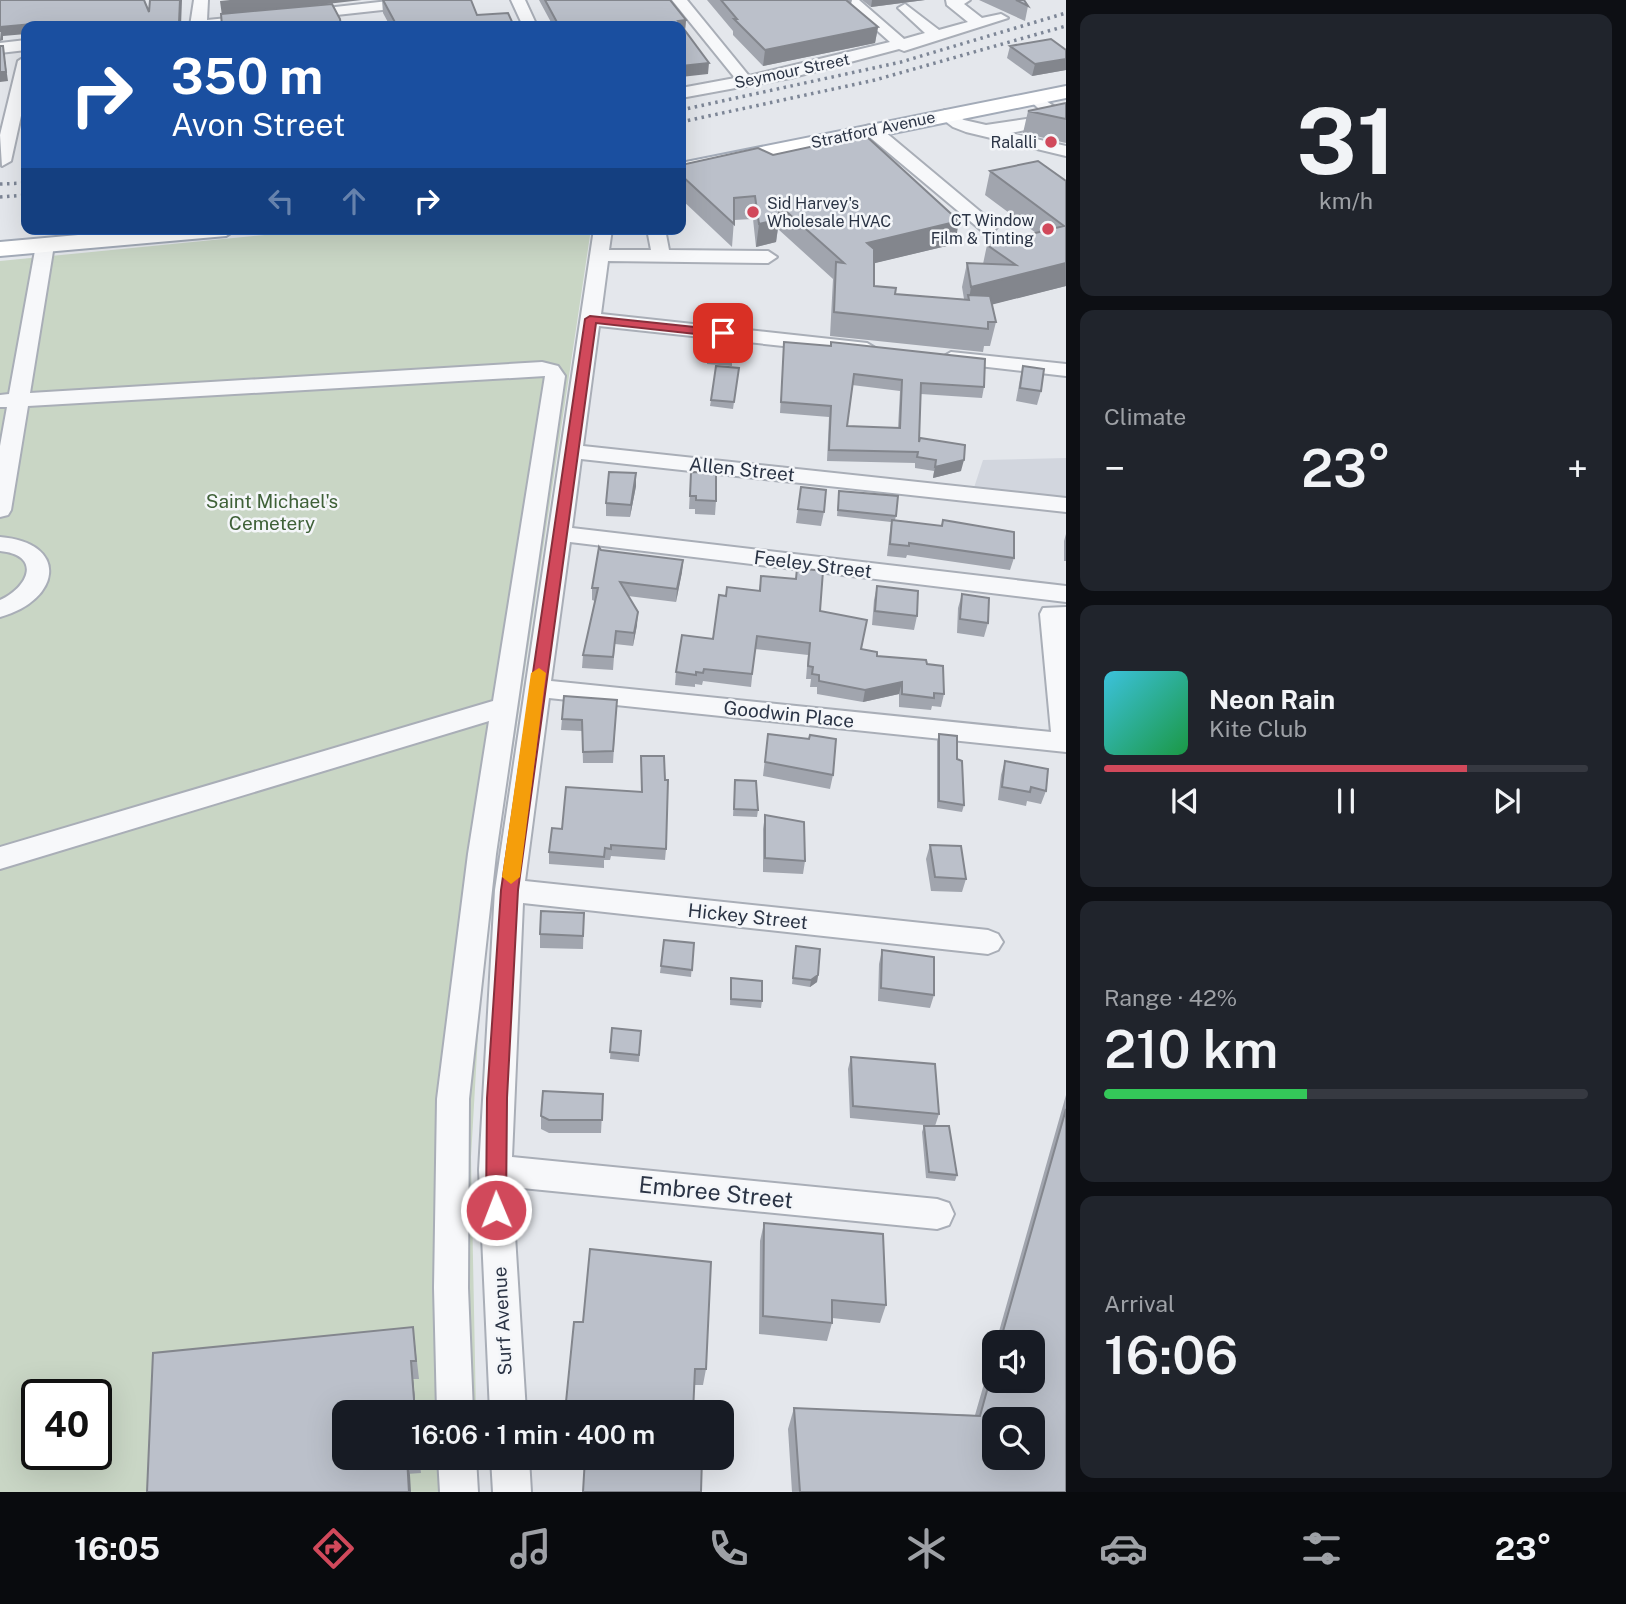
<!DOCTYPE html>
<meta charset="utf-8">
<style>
body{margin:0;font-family:"Public Sans",sans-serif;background:#20242c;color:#f1f3f6;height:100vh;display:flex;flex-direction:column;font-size:26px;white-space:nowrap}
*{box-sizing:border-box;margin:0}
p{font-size:23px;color:#9ea1a6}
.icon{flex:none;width:38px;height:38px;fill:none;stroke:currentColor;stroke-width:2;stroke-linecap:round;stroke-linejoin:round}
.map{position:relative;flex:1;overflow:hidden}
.sheet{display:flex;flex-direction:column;gap:14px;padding:14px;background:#0d0f14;width:560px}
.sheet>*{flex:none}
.banner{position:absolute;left:21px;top:21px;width:665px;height:214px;border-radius:14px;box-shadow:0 7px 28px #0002;background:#1a4fa0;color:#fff;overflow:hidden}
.tools{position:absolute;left:982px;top:1330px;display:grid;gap:14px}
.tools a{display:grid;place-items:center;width:63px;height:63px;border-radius:14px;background:#171b24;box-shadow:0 7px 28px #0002;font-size:35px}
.speed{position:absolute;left:21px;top:1379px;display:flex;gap:14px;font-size:35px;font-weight:700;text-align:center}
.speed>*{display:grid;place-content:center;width:91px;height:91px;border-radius:50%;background:#171b24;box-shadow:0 7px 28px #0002;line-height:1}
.speed .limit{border:4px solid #111;border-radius:10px;background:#fff;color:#111}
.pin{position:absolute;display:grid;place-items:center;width:60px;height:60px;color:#fff;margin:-30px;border-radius:14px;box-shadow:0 4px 10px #0006}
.me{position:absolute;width:77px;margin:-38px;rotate:359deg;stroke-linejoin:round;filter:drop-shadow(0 0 5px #0008)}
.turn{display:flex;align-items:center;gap:24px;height:147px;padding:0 35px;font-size:32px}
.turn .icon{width:91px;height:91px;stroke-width:2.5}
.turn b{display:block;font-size:49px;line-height:60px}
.lanes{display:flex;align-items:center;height:66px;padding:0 35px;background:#0003;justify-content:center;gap:35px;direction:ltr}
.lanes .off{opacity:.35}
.big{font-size:52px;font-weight:600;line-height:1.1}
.sheet .card{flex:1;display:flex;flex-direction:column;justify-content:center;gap:10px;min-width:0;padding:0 24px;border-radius:14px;background:#20242c}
.sheet .dial{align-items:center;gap:0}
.dial b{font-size:91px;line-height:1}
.song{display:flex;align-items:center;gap:21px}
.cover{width:84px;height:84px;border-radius:10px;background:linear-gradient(135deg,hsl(190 70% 55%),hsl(140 70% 35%))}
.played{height:7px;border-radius:4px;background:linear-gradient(90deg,#d1495b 75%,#363941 75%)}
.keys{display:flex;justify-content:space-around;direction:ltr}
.heat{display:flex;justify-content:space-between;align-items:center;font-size:38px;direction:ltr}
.charge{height:10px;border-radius:5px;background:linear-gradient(90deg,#34c759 42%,#363941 0)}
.trip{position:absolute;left:332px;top:1400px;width:402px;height:70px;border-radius:14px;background:#171b24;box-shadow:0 7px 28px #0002;font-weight:600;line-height:70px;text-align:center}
.dock{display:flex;height:112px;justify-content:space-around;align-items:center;background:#090b0e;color:#9ea1a6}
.dock .icon{width:49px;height:49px}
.dock .current{color:#d1495b}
.dock b{font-size:32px;color:#f1f3f6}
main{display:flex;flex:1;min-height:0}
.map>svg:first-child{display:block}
.built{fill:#d2d6de}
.green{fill:#c9d6c5;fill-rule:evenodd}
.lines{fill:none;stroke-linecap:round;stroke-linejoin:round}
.minor-casing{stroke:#a9aeb7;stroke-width:4}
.major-casing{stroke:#a3abb8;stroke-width:4}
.minor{fill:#f7f8fa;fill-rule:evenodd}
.major{fill:#fff;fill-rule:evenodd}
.rail{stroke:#7d8696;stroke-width:3.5;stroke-dasharray:2.5 4.5;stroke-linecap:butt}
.wall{fill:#a1a5ae;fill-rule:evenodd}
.shaded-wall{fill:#83868d}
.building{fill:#bbc0ca;stroke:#83868d;stroke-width:2;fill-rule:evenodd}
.route{fill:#d1495b;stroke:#882f3b;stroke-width:2}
.slow{fill:#f59e0b}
.poi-dot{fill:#d1495b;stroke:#f4f6f9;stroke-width:2.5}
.labels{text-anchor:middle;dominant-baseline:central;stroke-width:5;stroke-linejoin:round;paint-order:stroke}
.far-street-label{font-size:16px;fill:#2b3445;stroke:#f4f6f9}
.far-poi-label{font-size:16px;fill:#2b3445;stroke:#f4f6f9;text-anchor:end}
.street-label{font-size:19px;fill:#2b3445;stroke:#f4f6f9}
.park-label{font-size:19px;fill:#3f6138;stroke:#f4f6f9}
.near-street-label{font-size:23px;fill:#2b3445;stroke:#f4f6f9}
</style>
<main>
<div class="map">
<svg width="1066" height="1492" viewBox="0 0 1066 1492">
<rect width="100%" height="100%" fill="#e4e7ec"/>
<path class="built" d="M1066,458V511L971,497L983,460Z"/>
<path class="green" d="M326,229H591L512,756L486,896L471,1157L476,1412H345V1458H477L478,1492H0V261ZM37,1395H96V1454H37Z"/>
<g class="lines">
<g class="minor-casing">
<path id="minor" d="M194,0H208L207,20L258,15L265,19C252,31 208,26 190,26Z
M397,0H444L437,4L300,19L293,15L300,11Z
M511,0H525L537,26H523Z
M672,0H687L749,76L890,42L843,0H859L904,39L925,33L898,8L905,4L939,30L968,22L947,5L946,0H970L964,4L982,18L1001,14L1008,18L904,51L899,49L790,78L681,98V88L735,78Z
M26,40V50L0,53V43Z
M26,56V93L11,161L2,166L0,135L18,61Z
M1035,93L1066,115V121L1011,133L1066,146V156L966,132L953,127L937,115L945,110L964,120L986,125L1047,116L1027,98Z
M872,125L878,126L994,223L997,227L994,231H982L866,134V126Z
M594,229H612L609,250H651L647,229H665L669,250L768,251L777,257L768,263L608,261L601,314L867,343L877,349L867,355L599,326L583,446L1066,498V512L581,459L572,528L1066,586V602L570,542L551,681L1051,732L1040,614L1043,608L1066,607V752L549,698L525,881L988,930L998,934L1003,942L998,950L988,954L523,903L512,1157L937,1199L949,1203L954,1214L949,1225L937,1229L512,1187L526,1412H490L479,1170L495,890Z
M45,239L54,245L30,393L542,362L558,366L565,376L496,854L469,1099L468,1288L473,1412H437L434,1288L437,1099L468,854L489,721L0,869V847L493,701L545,376L28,406L11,510L8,515L0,517V446L7,407H0V395L9,394L36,245Z
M951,352L1066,364V376L944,362L941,358Z
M0,537C71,543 60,601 0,617V600C29,587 42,555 0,551Z
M438,1458H476L478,1492H440Z
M491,1458H529L531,1492H493Z"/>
</g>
<g class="major-casing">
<path id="major" d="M1066,86V98L681,176V163Z
M145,229H237L226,236L0,256V242Z"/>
</g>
<use href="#minor" class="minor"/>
<use href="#major" class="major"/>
<path class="rail" d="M681,110L901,62L1066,13
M681,122L875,80L1066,26
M0,184L26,183
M0,197L26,195"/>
</g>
<path class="wall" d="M382,0H471L477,15L514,26H390L383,13Z
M539,0H670L686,20L685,30L708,74L681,26H553Z
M707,0H852L851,4L878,27L875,43L763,66L733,35V31Z
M862,0H925L871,7Z
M979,0H1024L1028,6L1025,21Z
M1010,46L1066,50V70L1032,76L1007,58Z
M1066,103V143L1023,133L1028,111Z
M681,165L955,244L874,263V286L895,294L964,299L962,287L967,263L983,264L987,245L1036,233L985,195L990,171L1066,181V286L992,304L996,322L990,346H984L983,352L830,336L833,279L778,229L776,242L756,247L753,219L734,220L732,247L681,199Z
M708,339L732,359V366L707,364Z
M784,342L984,387L982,398L921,394L919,440L961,471L933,478L934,471L915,468V463L827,461L829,417L780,413ZM852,385L900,391L898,428L847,426Z
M1023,366L1041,391L1037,405L1016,401L1020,379Z
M739,368L733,409L710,406L711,400Z
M691,472L716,501L715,515L695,514V509H689Z
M636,473V486L630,517L606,516V503Z
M801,487L824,512L821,526L796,523Z
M839,491L896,516L895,520L941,526L943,520L1014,558L1010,570L907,555L906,558L887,556L891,522L837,516Z
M1066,534V561H1064V541Z
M601,550L683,560L682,572L676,602L628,596L637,625L633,646L615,644L613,670L582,668L583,655L595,601L592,600V588Z
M761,576L820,611L861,649L877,656L927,664L944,694L941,707L932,706L931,710L899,707V694L863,702L817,694V687H810L811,679H806L808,655L755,649L751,687L703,681L702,685L695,684V687L675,685L676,672L713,639L726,596L759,591Z
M877,586L917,616L914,630L872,625L874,600Z
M962,594L988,623L984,637L957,633L958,608Z
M617,700L613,763H583L582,731L561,730L562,719Z
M768,734L833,775L830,789L763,776Z
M939,734L957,759L964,805L962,812L937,808V741Z
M641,756L666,849L665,860L611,856L610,860H604V868L549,864V852L562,829L641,792Z
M1005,761L1046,791L1041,804L1027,801L1026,806L998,800L1001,775Z
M735,780L758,810L757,817L733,816Z
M765,815L805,861L803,874L763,872V829Z
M930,845L966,879L962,892L931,891L926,859Z
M584,913L583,949L540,948V934Z
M664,940L694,943L691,977L660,973Z
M796,946L818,975L817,982L810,987L792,984Z
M882,950L934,995L930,1008L878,1001L879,964Z
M731,978L762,1001L761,1008L730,1005Z
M612,1028L641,1031L639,1062L610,1059Z
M851,1057L939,1114L935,1126L850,1118L848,1069Z
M603,1094L601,1133H549L541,1129V1116Z
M1066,1095V1492H792L788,1429L794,1408L975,1415L994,1349V1381L1032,1342H996Z
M924,1126L957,1175L955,1181L926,1178L922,1132Z
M764,1223L886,1305L880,1323L832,1318V1323L827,1341L759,1334L760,1241Z
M574,1322L706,1369L703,1385H694L693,1412H565Z
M413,1327L419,1379H413L416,1412H345V1458H419L421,1473L147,1492Z"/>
<path class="shaded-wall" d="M180,0H182L181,26H178Z
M230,0H362L222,16L220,1Z
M872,0H925L871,7Z
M686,20L685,31L678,21Z
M43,23L44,26H26V34L3,36V40L0,41L1,27Z
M878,27L875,43L763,66L765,50Z
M3,46L8,81L0,82V72Z
M1066,59V70L1032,76L1035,64Z
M709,63L708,74L681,77V66Z
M779,219L776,242L756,247L759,224Z
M959,221L955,244L863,266L867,243Z
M1066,263V286L967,311L971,287Z
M964,460L961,471L933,478L935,467Z
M636,473V486L630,517L631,505Z
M683,560L682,572L676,602L677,589Z
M638,612L637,625L633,646L634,633Z
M902,682L899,694L863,702L865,690Z
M818,975L817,982L810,987L811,980Z
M411,1361L413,1379L416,1412H415Z
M407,1458L410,1475L411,1492H409Z"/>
<path class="building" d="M0,0H144L149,12L150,0H180L179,23L178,26H44L43,23L1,27V31H0Z
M383,0H471L477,15L508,13L514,26H397Z
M545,0H670L686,20L678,21L709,63L681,66V26H559Z
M721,0H846L878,27L765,50L734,19H737Z
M1016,0H1024L1028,6Z
M332,4L340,19L341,26H222L221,14Z
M1051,39L1066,50V59L1035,64L1010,46Z
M0,46H3L6,72H0Z
M1066,103V119L1028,111Z
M865,135L959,221L867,243L874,249V286L896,288L895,294L969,300L968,295L990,296L996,322H988V329L834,312L836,262L844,263L779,205V219L759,224L755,196L734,198V224L681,175V165L758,148L773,155Z
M1038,161L1066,181V263L971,287L967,263L1016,265L987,245L1064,226L990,171Z
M708,339L732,340V359L708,358Z
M784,342L831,346V342L985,359L984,387L921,383L919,442L920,438L965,445L964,460L935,467L936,460L917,457L918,452L829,450L831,406L781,402ZM854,374L902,380L900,428L847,426Z
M716,366L739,368L734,402L711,400Z
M1023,366L1044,369L1041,391L1020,388Z
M609,472L636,473L631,505L606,503Z
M691,472L716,473V501L696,500V496H690Z
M801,487L826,490L824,512L798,509Z
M839,491L898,496L896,516L838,510Z
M892,520L942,526L943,520L1014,532V558L909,543V546L890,544Z
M599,547L601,550L683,560L677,589L620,582L638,612L634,633L616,631L613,657L583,655L598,588H592Z
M797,568L823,571L820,611L867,620L861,649L877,652V656L926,660L927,664L943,666L944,694L934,693V698L902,694V682L865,690L819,681V675L812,674L813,667L808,666L810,643L757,636L752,674L704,669L703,673L696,672V675L676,672L682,635L713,639L719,595L726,596L727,587L760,591L761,576L796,579Z
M877,586L918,591L917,616L875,611Z
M962,594L989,598L988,623L960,619Z
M564,696L617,700L613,751L583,752L582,720L562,719Z
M768,734L809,739L810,735L836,739L833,775L765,762Z
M939,734L957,736V759L962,761L964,805L939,801Z
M641,756H664L665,780H668L666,849L611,845V849L605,848L604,857L549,852L552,828L562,829L566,787L642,792Z
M1005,761L1048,769L1046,791L1031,787L1030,792L1002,787Z
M735,780L756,781L758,810L734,809Z
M765,815L804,822L805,861L765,858Z
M930,845L961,846L966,879L935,877Z
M541,911L584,913L583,936L540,934Z
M664,940L694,943L692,970L661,966Z
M796,946L820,949L818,975L811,980L793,978Z
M882,950L934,957V995L881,988Z
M731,978L762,981V1001L731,999Z
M612,1028L641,1031L639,1055L610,1052Z
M851,1057L935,1064L939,1114L853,1106Z
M543,1091L603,1094L602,1120H549L541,1116Z
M1066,1109V1492H800L794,1408L980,1416L994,1365V1381H1032V1342H1000ZM994,1419H1032V1458H994Z
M924,1126H949L957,1175L929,1172Z
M764,1223L883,1234L886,1305L832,1300V1323L763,1316Z
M590,1249L711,1262L706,1369H695L693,1412H589V1405L566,1402L574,1322H583Z
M413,1327L416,1361H411L415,1412H345V1458H410H407L409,1492H147L153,1353Z
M585,1458H702L701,1492H583Z"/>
<path class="route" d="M590,316L723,330L729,333L723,337L596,323L518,890L507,1098L506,1210L503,1217L496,1220L489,1217L486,1210L487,1098L501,890L585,319Z"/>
<path class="slow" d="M539,668L546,673L520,877L511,884L502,877L531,673Z"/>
<g class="poi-dot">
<circle cx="1051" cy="142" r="7"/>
<circle cx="753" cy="212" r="7"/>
<circle cx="1048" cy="229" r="7"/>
</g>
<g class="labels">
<g class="far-street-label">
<text transform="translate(792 71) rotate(-12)">Seymour Street</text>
<text transform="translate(873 130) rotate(-12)">Stratford Avenue</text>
</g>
<g class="far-poi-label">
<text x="1037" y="142">Ralalli</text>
<text x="767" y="203" text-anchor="start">Sid Harvey's<tspan x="767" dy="18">Wholesale HVAC</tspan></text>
<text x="1034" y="220">CT Window<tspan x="1034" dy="18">Film &amp; Tinting</tspan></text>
</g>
<g class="street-label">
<text transform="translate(742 469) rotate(6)">Allen Street</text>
<text transform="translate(813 564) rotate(7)">Feeley Street</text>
<text transform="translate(789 714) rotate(6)">Goodwin Place</text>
<text transform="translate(748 916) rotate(6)">Hickey Street</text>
<text transform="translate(502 1321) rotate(-93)">Surf Avenue</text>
</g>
<g class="park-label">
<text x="272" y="501">Saint Michael's<tspan x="272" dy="22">Cemetery</tspan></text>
</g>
<g class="near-street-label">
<text transform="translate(716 1192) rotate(6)">Embree Street</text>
</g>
</g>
</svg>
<div class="tools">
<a><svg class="icon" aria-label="sound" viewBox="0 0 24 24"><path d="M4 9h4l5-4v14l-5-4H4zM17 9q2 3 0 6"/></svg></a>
<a><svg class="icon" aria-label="search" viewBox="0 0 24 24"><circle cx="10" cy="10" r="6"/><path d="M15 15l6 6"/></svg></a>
</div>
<div class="speed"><div class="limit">40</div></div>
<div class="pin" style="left:723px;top:333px;background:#d93025"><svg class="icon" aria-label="arrive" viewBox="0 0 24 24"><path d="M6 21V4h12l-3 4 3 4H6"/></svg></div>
<svg class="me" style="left:496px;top:1210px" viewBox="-20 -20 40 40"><circle r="17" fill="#d1495b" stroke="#fff" stroke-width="3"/><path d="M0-11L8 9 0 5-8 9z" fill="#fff"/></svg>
<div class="trip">16:06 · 1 min · 400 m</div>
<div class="banner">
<div class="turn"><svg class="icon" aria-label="right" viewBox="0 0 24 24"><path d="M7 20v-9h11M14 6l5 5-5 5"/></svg><div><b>350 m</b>Avon Street</div></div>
<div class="lanes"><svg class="icon off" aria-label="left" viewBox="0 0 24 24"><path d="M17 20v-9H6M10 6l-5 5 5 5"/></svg><svg class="icon off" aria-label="ahead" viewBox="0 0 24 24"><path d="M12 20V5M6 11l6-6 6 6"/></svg><svg class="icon" aria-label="right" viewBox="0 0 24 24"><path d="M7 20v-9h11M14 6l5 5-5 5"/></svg></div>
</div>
</div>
<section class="sheet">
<div class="card dial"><b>31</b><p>km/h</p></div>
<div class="card"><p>Climate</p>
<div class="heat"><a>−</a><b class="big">23°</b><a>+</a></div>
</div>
<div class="card">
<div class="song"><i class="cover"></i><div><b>Neon Rain</b><p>Kite Club</p></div></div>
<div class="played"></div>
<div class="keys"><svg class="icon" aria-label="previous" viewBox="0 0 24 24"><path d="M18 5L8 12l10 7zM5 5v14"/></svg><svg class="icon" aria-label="pause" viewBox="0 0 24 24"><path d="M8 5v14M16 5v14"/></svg><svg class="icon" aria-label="next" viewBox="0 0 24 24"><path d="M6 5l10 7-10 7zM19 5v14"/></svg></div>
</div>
<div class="card"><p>Range · 42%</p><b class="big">210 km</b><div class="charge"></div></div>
<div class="card"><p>Arrival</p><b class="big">16:06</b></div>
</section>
</main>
<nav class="dock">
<b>16:05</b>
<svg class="icon current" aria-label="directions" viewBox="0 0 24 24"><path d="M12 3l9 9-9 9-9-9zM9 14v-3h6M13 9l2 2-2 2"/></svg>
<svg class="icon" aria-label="music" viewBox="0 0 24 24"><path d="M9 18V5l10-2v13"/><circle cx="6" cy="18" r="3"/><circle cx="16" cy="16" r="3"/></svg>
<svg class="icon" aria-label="phone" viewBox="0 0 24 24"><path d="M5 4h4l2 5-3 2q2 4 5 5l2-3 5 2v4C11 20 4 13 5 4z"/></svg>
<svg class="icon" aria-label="climate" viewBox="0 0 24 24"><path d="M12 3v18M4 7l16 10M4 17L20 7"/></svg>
<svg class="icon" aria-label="car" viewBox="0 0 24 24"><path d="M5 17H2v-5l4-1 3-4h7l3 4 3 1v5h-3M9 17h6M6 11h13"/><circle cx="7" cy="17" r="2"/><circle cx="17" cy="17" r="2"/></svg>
<svg class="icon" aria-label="filters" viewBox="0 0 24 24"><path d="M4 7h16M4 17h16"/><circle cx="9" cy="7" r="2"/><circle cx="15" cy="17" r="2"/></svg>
<b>23°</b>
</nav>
